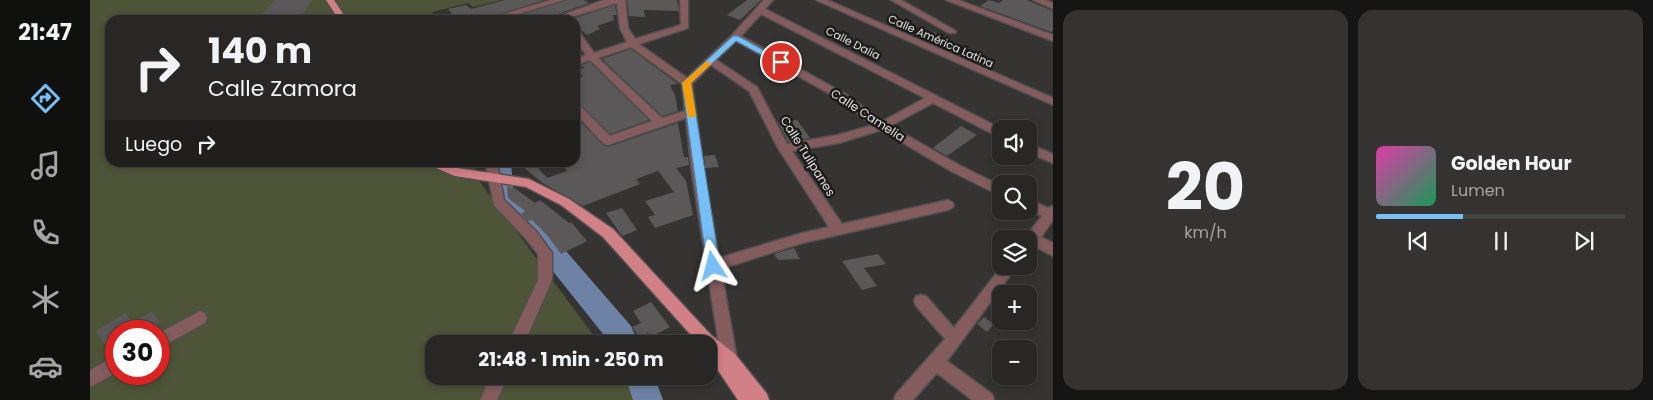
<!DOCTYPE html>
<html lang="es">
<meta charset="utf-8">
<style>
body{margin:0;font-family:Poppins,sans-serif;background:#343332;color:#f1f3f6;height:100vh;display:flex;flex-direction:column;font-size:19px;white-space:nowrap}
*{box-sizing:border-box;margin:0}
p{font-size:16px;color:#a5a5a7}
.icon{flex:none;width:28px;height:28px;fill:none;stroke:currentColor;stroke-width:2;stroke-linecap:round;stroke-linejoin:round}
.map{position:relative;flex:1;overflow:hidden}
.panel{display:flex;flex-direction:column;gap:10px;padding:10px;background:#161515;width:600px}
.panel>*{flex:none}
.banner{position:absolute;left:15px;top:15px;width:475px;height:152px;border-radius:15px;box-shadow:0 2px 8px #0003,0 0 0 1px #444443;background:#282726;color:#f1f3f6;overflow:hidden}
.controls{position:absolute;left:902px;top:120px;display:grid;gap:10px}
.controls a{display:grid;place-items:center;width:45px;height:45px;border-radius:10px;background:#282726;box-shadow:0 2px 8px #0003,0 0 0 1px #444443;font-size:25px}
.speed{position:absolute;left:15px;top:320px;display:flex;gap:10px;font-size:25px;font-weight:700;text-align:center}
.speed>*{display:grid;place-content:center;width:65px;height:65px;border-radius:50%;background:#282726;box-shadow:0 2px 8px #0003,0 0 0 1px #444443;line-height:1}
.speed .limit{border:8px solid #d22;background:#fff;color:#111}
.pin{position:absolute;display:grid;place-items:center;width:42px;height:42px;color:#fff;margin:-21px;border:2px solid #fff;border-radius:50%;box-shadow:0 1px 5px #0007}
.me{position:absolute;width:55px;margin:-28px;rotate:351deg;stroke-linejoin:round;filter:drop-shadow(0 0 4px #0008)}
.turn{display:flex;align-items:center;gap:18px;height:105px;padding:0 20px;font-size:22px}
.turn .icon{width:65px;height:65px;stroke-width:2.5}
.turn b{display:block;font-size:35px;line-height:42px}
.then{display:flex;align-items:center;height:48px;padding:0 20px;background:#0003;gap:10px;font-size:19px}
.panel .card{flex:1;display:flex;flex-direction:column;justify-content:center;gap:8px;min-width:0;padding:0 18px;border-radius:15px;background:#343332}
.panel .dial{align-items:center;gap:0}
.dial b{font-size:65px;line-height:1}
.song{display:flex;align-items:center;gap:15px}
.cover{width:60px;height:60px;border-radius:8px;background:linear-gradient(135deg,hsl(320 70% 55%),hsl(150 70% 35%))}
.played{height:5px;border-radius:2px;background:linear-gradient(90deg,#78bff7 35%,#444443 35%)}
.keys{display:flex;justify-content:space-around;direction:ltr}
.panel .tiles{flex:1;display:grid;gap:10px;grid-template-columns:repeat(2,1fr)}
.trip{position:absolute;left:335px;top:335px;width:292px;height:50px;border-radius:15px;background:#282726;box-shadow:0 2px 8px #0003,0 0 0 1px #444443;font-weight:700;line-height:50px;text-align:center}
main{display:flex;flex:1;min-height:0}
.tabs{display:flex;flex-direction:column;width:90px;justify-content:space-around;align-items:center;background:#10100f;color:#a5a5a7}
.tabs .icon{width:35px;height:35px}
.tabs .active{color:#78bff7}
.tabs b{font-size:22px;color:#f1f3f6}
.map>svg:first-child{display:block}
.green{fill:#4d5437;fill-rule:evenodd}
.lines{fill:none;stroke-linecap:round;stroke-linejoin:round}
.river{fill:#6d82a4;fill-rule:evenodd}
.building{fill:#5b5859}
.minor-casing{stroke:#51504e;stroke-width:3}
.major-casing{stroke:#51504e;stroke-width:3}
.minor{fill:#845c5e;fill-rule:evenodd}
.major{fill:#d18185;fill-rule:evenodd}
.route{fill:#78bff7;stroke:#4e7ca1}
.slow{fill:#f59e0b}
.labels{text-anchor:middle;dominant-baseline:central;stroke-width:5;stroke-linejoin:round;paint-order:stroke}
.far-street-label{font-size:11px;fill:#e1e0df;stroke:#1c1c1b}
.street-label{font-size:12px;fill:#e1e0df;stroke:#1c1c1b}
</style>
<main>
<nav class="tabs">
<b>21:47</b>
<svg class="icon active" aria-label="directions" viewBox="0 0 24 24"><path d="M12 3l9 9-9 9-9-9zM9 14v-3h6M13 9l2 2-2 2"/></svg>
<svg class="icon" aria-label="music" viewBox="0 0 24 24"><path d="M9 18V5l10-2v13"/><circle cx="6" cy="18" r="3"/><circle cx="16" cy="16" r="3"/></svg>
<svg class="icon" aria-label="phone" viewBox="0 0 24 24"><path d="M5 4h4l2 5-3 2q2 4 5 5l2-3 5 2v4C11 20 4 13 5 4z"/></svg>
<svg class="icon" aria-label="climate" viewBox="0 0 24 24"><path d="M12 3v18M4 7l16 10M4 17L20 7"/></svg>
<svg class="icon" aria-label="car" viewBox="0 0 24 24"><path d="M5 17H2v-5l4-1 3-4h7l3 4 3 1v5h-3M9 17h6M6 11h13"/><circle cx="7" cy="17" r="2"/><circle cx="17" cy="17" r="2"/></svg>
</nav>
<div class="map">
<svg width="963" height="400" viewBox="0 0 963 400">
<rect width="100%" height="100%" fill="#353432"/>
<path class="green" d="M0,0H412L383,7L378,3L342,12L344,20H20V162L384,163L389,181L510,344H344V376H534L552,400H0ZM26,331H69V374H26Z"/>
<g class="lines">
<path class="river" d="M399,162H421L424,199L450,221L541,326L549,344H521L434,235L405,208L402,202Z
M535,376H564L573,400H543Z"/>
</g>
<path class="building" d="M185,0H222L209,20H198L194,15L183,20H167Z
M415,0H454L392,20H367L358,9L376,5L381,9Z
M476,0H494L499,3L451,20H414Z
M537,0H587L589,11L554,10L555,17L539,16Z
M657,0H671L650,20L637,15Z
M899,0L909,3L913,0H937L963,11V31L961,32L890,6Z
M525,5L527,15H523L524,20L507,26L510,29L497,35L485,25V20H479Z
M844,32L872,49L868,51L874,54L870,56L832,39Z
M541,49L588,84L580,85L585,95L588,111L572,116L512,59Z
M500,62L559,120L520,134L487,103L485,100V79L493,76L487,70L494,68L491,65Z
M488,119L513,145L518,147L588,123L594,157H598L599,165L586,168L596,181L603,215L565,228L558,217L565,215L555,201L584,192L568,171L546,179L550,184L493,206L454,184L427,162H443L457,178L477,171L470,162H485V120Z
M707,120L720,138L698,142L688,122Z
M871,126L887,135L857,156L843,148Z
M625,155L629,167L615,168L614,156Z
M417,186L426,189L445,203L450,200L479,223L481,222L497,241L471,254L457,235L442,220L438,221L431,214L435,211L418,198Z
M532,208L547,230L532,236L516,213Z
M704,248L710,259L688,260L684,254Z
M788,254L796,264L774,268L787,286L772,290L752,261Z
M561,302L580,327L561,337L558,333L549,337L542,327L551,323L543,311Z
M62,311L70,323L57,331H26V346L18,351L6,331L36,313L42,323Z
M894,317L904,324L897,332L887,324Z"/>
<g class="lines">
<g class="minor-casing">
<path id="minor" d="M461,0H474L408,20H394Z
M514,0H535L538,28L545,39L591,25L590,0H598V28L549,44L597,78L642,35L674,0H683L675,9L912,129L911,137L907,136L843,103L800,126L869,165L911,186V196L861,171L791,130L749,143L702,151L752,224L858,200L862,202L864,205L862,208L858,210L712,243L631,269L647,359L642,369L636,372L630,369L628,364L631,358L602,173L596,118L518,145L514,144L485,113V104L489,105L520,136L562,121L500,60L485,65V59L496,55L485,39V29L488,30L504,53L537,42L530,28L527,3L471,20H458ZM671,14L835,98L793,121L755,94L651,36ZM646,41L747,98L783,125L748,135L697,144L667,87L626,60ZM541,47L592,84L595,111L572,118L508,58ZM621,65L659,91L688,148L739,227L712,233L629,258L614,173L602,84Z
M726,0H737L963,98V105Z
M801,0H811L866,31L865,33H859Z
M856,0H868L963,35V41Z
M943,0H955L963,3V9Z
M939,144L963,154V163L939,153Z
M395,162H407L414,200L446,231L462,253V280L434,344H418L448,280V254L436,239L404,205Z
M939,199L958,208L963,206V220L951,237L963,243V256L944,246L939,247V239H934L952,216L939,210Z
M912,266H927L857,361L902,394L904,400H882L847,373L823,400H804L806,394L855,339L826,306L824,301L826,296L831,295L836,296L864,328Z
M110,311L115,313L117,318L115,323L69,348V333Z
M26,356V373L0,387V370Z
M401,376H418L407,400H390Z"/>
</g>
<g class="major-casing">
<path id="major" d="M236,0H244L257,20H249Z
M337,162H355L367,168L439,179L479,199L523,229L621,335L645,354L677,394L679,400H648L619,357V344H609L513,237L471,205L436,187L365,176L339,165Z"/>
</g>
<use href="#minor" class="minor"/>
<use href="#major" class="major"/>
</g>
<path class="route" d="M643,36H648L695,62L688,64L646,41L601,83L630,266L628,270L623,271L619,270L617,266L592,83Z"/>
<path class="slow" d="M617,61L622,64L620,65L601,83L606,115L605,117H598L592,83Z"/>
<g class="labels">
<g class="far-street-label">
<text transform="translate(851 41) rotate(24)">Calle América Latina</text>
<text transform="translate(763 43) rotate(27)">Calle Dalia</text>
</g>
<g class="street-label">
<text transform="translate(778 115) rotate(33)">Calle Camelia</text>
<text transform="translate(718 156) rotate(58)">Calle Tulipanes</text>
</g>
</g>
</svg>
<div class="controls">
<a><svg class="icon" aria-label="sound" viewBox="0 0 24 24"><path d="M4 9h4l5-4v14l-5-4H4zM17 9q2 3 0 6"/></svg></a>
<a><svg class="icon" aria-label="search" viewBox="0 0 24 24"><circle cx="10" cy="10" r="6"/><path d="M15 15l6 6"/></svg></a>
<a><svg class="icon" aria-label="layers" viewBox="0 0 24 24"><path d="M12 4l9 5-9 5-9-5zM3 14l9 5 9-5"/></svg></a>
<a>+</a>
<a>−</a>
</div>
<div class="speed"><div class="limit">30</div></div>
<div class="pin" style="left:691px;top:62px;background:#d93025"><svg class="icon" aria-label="arrive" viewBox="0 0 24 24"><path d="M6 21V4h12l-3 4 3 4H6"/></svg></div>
<svg class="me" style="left:623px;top:266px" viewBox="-20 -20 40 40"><path d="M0-17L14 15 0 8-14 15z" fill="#78bff7" stroke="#fff" stroke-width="4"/></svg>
<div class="trip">21:48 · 1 min · 250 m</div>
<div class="banner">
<div class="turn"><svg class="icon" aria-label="right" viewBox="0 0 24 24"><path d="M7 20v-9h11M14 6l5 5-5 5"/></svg><div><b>140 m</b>Calle Zamora</div></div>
<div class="then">Luego<svg class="icon" aria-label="right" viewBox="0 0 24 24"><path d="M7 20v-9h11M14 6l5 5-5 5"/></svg></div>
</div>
</div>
<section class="panel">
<div class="tiles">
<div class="card dial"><b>20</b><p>km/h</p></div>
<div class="card">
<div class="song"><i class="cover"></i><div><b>Golden Hour</b><p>Lumen</p></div></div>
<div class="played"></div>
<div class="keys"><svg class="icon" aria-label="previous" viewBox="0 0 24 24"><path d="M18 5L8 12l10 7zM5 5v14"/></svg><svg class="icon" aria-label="pause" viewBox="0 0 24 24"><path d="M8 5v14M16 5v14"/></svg><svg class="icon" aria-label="next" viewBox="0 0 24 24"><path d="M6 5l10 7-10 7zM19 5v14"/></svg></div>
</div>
</div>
</section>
</main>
